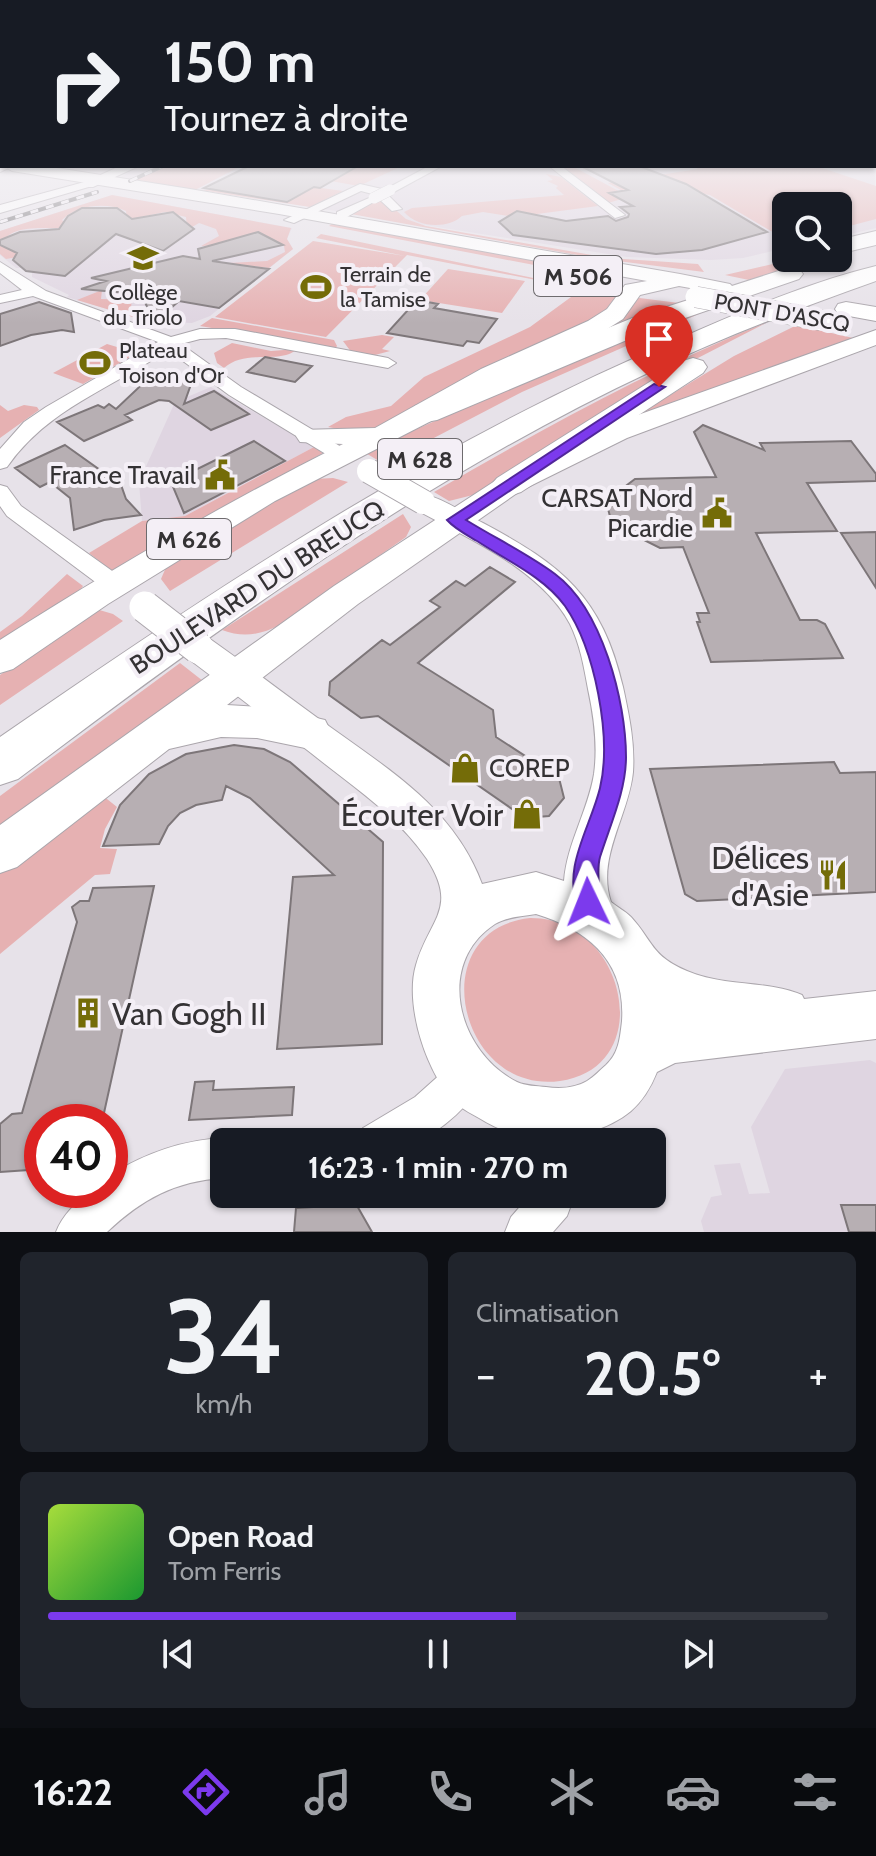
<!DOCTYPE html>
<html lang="fr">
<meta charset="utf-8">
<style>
body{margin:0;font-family:Cabin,sans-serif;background:#20242c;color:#f1f3f6;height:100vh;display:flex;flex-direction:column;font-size:30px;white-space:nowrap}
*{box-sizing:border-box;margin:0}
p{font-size:26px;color:#9ea1a6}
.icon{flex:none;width:44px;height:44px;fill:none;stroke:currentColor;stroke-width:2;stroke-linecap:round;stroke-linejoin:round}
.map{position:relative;height:1232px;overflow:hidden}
.sheet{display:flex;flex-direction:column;gap:20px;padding:20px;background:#0d0f14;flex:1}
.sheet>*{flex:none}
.hud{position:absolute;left:0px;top:0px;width:876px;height:168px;box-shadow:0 2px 6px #0004;background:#171b24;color:#f1f3f6;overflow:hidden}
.buttons{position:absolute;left:772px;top:192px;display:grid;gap:16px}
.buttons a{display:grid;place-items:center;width:80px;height:80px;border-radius:12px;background:#171b24;box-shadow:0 2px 6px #0004;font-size:40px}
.speed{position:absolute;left:24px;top:1104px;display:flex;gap:16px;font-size:40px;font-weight:700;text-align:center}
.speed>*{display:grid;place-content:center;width:104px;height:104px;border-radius:50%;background:#171b24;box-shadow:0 2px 6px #0004;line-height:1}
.speed .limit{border:12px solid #d22;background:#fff;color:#111}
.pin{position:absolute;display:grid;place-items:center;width:68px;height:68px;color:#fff;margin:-82px -34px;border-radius:50% 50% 50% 0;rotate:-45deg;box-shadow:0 0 8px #0007}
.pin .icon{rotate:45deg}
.me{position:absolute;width:88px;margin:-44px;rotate:358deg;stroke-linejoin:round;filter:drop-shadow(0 0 6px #0008)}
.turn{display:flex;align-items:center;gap:28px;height:168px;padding:0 32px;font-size:36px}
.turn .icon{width:104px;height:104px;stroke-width:2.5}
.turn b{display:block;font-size:56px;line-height:68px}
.big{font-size:60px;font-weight:700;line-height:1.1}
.sheet .widget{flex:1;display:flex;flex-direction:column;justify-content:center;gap:12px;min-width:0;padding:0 28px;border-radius:12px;background:#20242c}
.sheet .dial{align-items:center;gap:0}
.dial b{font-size:104px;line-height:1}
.song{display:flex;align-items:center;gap:24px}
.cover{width:96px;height:96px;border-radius:12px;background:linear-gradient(135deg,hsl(80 70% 55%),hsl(130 70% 35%))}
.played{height:8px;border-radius:4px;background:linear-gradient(90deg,#7c3aed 60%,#363941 60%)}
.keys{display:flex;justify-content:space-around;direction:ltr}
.heat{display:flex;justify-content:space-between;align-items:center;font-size:44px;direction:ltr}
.sheet .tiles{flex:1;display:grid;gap:20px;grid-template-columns:1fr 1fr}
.widget:last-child{grid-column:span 2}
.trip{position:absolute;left:210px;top:1128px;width:456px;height:80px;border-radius:12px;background:#171b24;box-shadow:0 2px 6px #0004;font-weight:700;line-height:80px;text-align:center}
.dock{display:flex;height:128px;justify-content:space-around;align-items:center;background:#090b0e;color:#9ea1a6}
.dock .icon{width:56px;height:56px}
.dock .active{color:#7c3aed}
.dock b{font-size:36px;color:#f1f3f6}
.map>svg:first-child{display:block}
.built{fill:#dfd5e1}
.green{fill:#e6b1b2}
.building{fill:#b7afb3;stroke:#7d7679;stroke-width:2}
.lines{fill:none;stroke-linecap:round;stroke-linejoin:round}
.street-casing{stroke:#aba6ac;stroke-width:2}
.secondary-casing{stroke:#aba6ac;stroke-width:2}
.primary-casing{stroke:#aba6ac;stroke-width:2}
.highway-casing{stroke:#aba6ac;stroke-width:2}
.street{fill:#fff;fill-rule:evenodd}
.secondary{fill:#fff;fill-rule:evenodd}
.primary{fill:#fff;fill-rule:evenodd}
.highway{fill:#fff;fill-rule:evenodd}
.rail-casing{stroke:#716e72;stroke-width:4}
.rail{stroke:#f4eff6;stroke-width:3;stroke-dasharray:8;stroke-linecap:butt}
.street-bridge-casing{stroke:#aba6ac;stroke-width:12;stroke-linecap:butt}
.secondary-bridge-far1-casing{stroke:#aba6ac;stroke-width:26;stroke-linecap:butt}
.secondary-bridge-casing{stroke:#aba6ac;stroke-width:33;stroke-linecap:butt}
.primary-bridge-casing{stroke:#aba6ac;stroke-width:22;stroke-linecap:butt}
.street-bridge{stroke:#fff;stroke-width:11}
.secondary-bridge-far1{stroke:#fff;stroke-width:24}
.secondary-bridge{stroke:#fff;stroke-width:31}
.primary-bridge{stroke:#fff;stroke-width:21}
.route{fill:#7c3aed;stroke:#51269a;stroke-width:2}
.labels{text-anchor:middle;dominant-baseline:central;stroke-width:8;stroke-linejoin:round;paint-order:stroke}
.far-poi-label{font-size:22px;fill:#343234;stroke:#f4eff6;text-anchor:start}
.far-street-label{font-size:22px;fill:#343234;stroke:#f4eff6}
.shield{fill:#f4eff6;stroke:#6e6b6e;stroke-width:2}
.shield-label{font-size:24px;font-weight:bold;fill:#343234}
.poi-label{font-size:26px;fill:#343234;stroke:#f4eff6;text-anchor:end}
.street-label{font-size:26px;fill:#343234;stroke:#f4eff6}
.near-poi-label{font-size:32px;fill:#343234;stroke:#f4eff6;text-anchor:end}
</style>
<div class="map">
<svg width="876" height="1232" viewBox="0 0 876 1232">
<rect width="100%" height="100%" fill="#e7e2e9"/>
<path class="built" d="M874,150L876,228L838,237V206H786V248L743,258L711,260L627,257L121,177L138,166H874Z
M112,195L292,228L287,239L293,249L210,316L192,323L148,321L67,297L69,295L32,277V268H16L0,255V231Z
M211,387L314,447L185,516L142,521L139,482L175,402Z
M870,1060L876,1063V1232H704L701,1221L711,1197L722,1195L714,1165L740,1163L749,1194L770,1193L751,1127L785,1069Z"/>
<path class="green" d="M166,166H241L195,190L132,181Z
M322,166C349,170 374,166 402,166L359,186L325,180Z
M572,166L626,195L625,198L608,203L560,167Z
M694,166H816L876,186V219L838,229V206H786V240L710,195L691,192L632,196L608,183L698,169Z
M546,174L561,177L598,206L514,217L483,212L462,216C448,229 418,228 404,212L412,208L564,195L556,188L558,186L547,181L553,180Z
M314,187L343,191L310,207L200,190Z
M112,195L291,228L287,239L293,249L269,268L229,263L267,261L285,252L284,246L259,232L228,245L201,246L219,236L216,229L199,223L187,230L186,217L165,212L127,220L126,211C108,202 77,204 62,220L69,227C48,231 12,221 1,245L21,251L18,257L6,259L0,254V231Z
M382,198L406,219L426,226L609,258L698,264L704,272L594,258L351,214Z
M336,221L617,273L613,280L329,226Z
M321,234L616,295L679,303L447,395L375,428L349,431L328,427L346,417L391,406L424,377L530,327L582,289L407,255L326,337L215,317L313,241L405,256L316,238Z
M798,258H825L749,280L725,275Z
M448,269L525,281L502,313L420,300Z
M102,290L101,299L132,300L130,314L133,317L77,300Z
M710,309L522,392L384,464L364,452L634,334Z
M212,318L334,340L337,346L335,349L200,326Z
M768,322L659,378L473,495L449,501L434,492C542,429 651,369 768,322Z
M797,325L853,338L628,421L734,356Z
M382,335L394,337L382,349L390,351L375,355L352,353L343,341Z
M232,343L271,351L297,349C281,365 246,348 224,368L217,363L214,353Z
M107,344L137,353L83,384L53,373Z
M0,405L8,411L24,405L37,407L39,410L0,438Z
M314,447L323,453L113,572L89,553L142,521L185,516Z
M333,478L348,482L170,591L161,579L167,565L298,486L314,479Z
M403,514L411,527L406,537L280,625C260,635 243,638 222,630Z
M67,574L83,586L80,590L83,591L0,646V632L22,616Z
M96,609L113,614L123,621L0,705V675Z
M180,663L203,681L0,832V796Z
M102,795L117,807L105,829L100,848L117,849L110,874L95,875L0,954V872Z
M530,918C626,917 659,1067 560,1081C459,1095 421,930 530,918Z"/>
<path class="building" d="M249,166H358L320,188L314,187L287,202L204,188Z
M581,166H639L686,184L767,232L702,250L656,254L513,235L499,222L517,211L566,221L608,216L616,221L628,217L629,214L620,207L633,206L609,193L628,190Z
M82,208H117L132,219L173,212L194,229L163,251L116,234L65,276L26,271L13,260L17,253L0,245V240L20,232L59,229L68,216Z
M258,232L283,245L212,261L269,269L219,308L179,301L164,314L152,317L141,294L81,289L106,281L91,278L183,256L200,259L198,249Z
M417,300L438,304L434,308L497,319L479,343L467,341L463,346L387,333Z
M39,302L71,313L74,332L62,330L31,335L0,346V314Z
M265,357L312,366L295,382L247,372Z
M191,371L195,373L184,404L214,391L249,414L211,430L169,401L159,400L125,415L132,420L84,441L57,422L98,405L104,408L109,404L116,409L153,374L179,379Z
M703,425L764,450L760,443L851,441L876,474V481L807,483L837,531L756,533L800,620H817L825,624L843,658L711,662L697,622H700L697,613H709L683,547L660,548L612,524L606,501L635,479L716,477L694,432Z
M254,441L285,461L184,513L171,482Z
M65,445L121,485L126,499L141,515L104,520L74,530L70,498L50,482L40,487L15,468Z
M876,532V588L841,533Z
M490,567L515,582L418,663L493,710L496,737L559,778L564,798L549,816L525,818L378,716L361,718L329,695L330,682L382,640L390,645L440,607L430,601L456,581L465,586Z
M234,745L264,749L290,762L383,842L382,1044L277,1049L293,877L334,875L250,798L226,786L222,800L196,805L180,813L168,826L159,844L103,846L120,805L149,774L186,754Z
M834,762L840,773L876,772V892L697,901L685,894L650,769Z
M154,886L102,1122H42V1159L29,1170L0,1172V1124L12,1114L22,1113L77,922L72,907L80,901H89L93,888Z
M214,1081L213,1090L294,1087L292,1115L189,1120L195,1082Z
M356,1194V1204L372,1232H294L296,1208L330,1206V1195Z
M841,1205H876V1232H849Z"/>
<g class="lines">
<g class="street-casing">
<path id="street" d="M429,166H442L394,192L384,190Z
M549,166H561L625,215L615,218Z
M88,181L93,184L92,186L0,213V205Z
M360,184L382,189L402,209L392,211L379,199L345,218H337V212L376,195L361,191L294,223L284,220Z
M0,262L46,291L171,337L200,329H235L388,358L396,363L388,368L226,338L200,339L181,344L241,387L348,451L351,455L348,459H334L229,395L168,350C112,388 47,409 7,467L0,469V449L24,422L46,407L158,342L33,296L0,303V295L22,290L0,273Z
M0,485L7,487L21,506L122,578L126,584L122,590H106L7,516L0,506Z
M466,1057L479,1063L485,1076C475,1101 441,1133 415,1141C400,1147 374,1142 357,1142L363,1128L415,1097L453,1063Z
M224,1138L234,1142H224V1178C175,1181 142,1199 107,1232H56C63,1214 76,1203 91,1190H110V1175C146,1153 182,1140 224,1138Z
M531,1194H575L567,1216L553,1232H505L511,1217Z"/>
</g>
<g class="secondary-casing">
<path id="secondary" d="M0,163L2,166H13L0,172Z
M120,166H139L93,187H83L81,184Z
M423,494C444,499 464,513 483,523C562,565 602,597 623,687C629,715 635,743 633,772C629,815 596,858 611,902C617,907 625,911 631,917C653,941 651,956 687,971C724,987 766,980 802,995L804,999L876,991V1039L675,1063L657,1072C643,1107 624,1121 588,1133C549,1145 514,1140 479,1118C472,1114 464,1110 458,1105C427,1077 404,1005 416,965C429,919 459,909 427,859C397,815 352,786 311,753C269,721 228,688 186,657L181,648L186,639L198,636L210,639C254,670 296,703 340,734C399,776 456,814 482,884L536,872L564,881C567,843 588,811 594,774C598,745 594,717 588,689C584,667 580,644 570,624C540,568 466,538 413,508L409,502L413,496ZM536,914C588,930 626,961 622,1021C620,1038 619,1053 606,1065C600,1070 594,1077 587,1081C575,1088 560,1089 546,1087C537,1086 525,1086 517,1082C458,1052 434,964 495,924C506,917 524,916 536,914Z"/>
</g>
<g class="primary-casing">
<path id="primary" d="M4,166H44L190,189L680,274L730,284L734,288L723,294L679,286L640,295L623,319L604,331L499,379L435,419L275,501L108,604L13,669L0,673V640C111,569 225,503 343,444L300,442L296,436L300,430L375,428L481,369L588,321L607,309L625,285L647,281L279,214L12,171Z
M846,302L876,307V321L838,314L835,309L838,304Z
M876,330V345L627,438L520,491L358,604L227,705L274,708L325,720L331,732L325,744L310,749L257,738L221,737L169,749L17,867L0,873V825L334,586L498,479L607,426Z"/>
</g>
<g class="highway-casing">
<path id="highway" d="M876,231V245L838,254V240Z
M876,266V281C800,308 725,336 652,371C423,478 218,628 18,779L0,785V737C217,587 439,439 683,337C745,310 810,282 876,266Z
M791,267L799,269L803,274L799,279L653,329L437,420L426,422L415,420L410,413L415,406L635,317Z
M693,358L703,361L707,367L703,373L521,492L509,496L497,492L491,485L497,478L683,361Z"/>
</g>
<use href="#street" class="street"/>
<use href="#secondary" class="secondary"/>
<use href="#primary" class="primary"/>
<use href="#highway" class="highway"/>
<g class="rail-casing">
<path id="rail" d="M130,181L163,166
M0,222L97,192"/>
</g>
<use href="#rail" class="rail"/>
<g class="street-bridge-casing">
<path id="street-bridge" d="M374,198L390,190"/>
</g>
<g class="secondary-bridge-far1-casing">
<path id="secondary-bridge-far1" d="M369,471L423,502"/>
</g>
<g class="secondary-bridge-casing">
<path id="secondary-bridge" d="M145,607L198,648"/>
</g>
<g class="primary-bridge-casing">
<path id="primary-bridge" d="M696,297L821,320"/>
</g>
<use href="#street-bridge" class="street-bridge"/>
<use href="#secondary-bridge-far1" class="secondary-bridge-far1"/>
<use href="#secondary-bridge" class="secondary-bridge"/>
<use href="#primary-bridge" class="primary-bridge"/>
</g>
<linearGradient id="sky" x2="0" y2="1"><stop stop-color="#7da8d7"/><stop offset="0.46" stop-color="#f4f2f5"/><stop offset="1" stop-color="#f4f2f5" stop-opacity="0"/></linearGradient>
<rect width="876" height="323" fill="url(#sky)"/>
<path class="route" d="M654,384L665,387L466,520C495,538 528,554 555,574C602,609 626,701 626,757C626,791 610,825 600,857C595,875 603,895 597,911L588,914L579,911C561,868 590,829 600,788C612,737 595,649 565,606C544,577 506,560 477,541C467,535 455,529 447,520Z"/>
<defs>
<g id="school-bare" transform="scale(2.4)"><path d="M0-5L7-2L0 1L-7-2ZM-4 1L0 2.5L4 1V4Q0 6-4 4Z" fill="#746c08" stroke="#f4eff6" stroke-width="2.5" paint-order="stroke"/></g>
<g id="stadium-bare" transform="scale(2.4)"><path d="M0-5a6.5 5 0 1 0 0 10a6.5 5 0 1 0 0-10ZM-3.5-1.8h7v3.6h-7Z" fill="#746c08" stroke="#f4eff6" stroke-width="2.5" paint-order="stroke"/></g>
<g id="civic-bare" transform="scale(2.4)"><path d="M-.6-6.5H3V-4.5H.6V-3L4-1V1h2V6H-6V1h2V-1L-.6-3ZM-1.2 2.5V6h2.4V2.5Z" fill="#746c08" stroke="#f4eff6" stroke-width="2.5" paint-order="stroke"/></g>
<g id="shop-bare" transform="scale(2.4)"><path d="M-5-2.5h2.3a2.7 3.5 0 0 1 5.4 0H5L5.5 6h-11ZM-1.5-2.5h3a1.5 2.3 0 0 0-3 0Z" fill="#746c08" stroke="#f4eff6" stroke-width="2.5" paint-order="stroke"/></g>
<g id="restaurant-bare" transform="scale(2.4)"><path d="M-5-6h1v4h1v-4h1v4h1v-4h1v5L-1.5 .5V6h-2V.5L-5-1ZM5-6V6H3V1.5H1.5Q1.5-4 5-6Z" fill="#746c08" stroke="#f4eff6" stroke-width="2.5" paint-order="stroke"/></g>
<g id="building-bare" transform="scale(2.4)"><path d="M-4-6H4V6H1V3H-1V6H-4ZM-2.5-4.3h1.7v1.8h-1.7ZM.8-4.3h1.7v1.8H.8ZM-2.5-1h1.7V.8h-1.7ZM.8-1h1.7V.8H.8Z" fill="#746c08" stroke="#f4eff6" stroke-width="2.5" paint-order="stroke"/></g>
</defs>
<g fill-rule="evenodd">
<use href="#school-bare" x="143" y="258"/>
<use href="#stadium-bare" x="316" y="287"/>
<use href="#stadium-bare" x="95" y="363"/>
<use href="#civic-bare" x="220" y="475"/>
<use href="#civic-bare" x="717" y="513"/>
<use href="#shop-bare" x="465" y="768"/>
<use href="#shop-bare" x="527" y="814"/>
<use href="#restaurant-bare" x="833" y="875"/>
<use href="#building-bare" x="88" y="1013"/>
</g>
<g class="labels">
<g class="far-poi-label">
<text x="340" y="274">Terrain de<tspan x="340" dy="25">la Tamise</tspan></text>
<text x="143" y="292" text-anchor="middle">Collège<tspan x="143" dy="25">du Triolo</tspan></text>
<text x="119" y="350">Plateau<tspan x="119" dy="25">Toison d'Or</tspan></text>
</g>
<g class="far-street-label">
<text transform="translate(782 313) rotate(10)">PONT D'ASCQ</text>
</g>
<g class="shield">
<rect x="534" y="256" width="88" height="40" rx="6"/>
<rect x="378" y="439" width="84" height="40" rx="6"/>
<rect x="147" y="519" width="84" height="40" rx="6"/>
</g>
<g class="shield-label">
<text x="578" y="276">M 506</text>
<text x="420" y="459">M 628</text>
<text x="189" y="539">M 626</text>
</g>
<g class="poi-label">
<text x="196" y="475">France Travail</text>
<text x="693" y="498">CARSAT Nord<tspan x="693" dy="30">Picardie</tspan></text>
<text x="489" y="768" text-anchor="start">COREP</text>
</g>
<g class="street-label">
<text transform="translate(257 587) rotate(-33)">BOULEVARD DU BREUCQ</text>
</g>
<g class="near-poi-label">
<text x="503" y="814">Écouter Voir</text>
<text x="809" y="857">Délices<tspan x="809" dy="37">d'Asie</tspan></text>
<text x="112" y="1013" text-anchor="start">Van Gogh II</text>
</g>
</g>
</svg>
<div class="buttons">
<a><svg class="icon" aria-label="search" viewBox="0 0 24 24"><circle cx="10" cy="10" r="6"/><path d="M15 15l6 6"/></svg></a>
</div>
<div class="speed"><div class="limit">40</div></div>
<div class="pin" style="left:659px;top:387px;background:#d93025"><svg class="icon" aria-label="arrive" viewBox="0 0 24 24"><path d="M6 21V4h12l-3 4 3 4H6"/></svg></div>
<svg class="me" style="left:588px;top:902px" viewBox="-20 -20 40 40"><path d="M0-17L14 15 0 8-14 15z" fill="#7c3aed" stroke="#fff" stroke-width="4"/></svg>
<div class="trip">16:23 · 1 min · 270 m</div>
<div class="hud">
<div class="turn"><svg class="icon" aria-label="right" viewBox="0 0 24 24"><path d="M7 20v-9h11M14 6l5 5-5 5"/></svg><div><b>150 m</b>Tournez à droite</div></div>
</div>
</div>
<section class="sheet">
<div class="tiles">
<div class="widget dial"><b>34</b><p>km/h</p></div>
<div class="widget"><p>Climatisation</p>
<div class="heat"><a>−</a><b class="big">20.5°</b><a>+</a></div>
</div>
<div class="widget">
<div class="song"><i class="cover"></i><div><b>Open Road</b><p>Tom Ferris</p></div></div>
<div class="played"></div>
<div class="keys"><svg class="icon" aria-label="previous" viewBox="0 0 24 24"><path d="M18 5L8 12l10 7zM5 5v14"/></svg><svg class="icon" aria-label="pause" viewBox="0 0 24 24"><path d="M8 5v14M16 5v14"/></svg><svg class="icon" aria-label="next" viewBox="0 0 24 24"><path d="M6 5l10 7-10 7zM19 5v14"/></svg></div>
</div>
</div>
</section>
<nav class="dock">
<b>16:22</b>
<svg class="icon active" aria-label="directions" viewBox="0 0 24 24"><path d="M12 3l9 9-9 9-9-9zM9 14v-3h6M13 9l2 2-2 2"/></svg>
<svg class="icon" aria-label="music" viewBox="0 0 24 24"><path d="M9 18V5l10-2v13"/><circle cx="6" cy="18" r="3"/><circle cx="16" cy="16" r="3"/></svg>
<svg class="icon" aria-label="phone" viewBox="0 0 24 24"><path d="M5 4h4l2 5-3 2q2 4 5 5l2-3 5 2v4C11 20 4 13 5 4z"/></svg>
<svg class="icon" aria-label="climate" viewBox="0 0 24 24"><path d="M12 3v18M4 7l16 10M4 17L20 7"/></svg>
<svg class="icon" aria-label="car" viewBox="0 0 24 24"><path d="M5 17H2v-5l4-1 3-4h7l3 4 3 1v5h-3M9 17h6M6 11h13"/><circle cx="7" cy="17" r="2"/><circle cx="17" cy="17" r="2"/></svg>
<svg class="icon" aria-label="filters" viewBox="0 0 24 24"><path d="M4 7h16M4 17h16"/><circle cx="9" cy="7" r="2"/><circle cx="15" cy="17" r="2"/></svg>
</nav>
